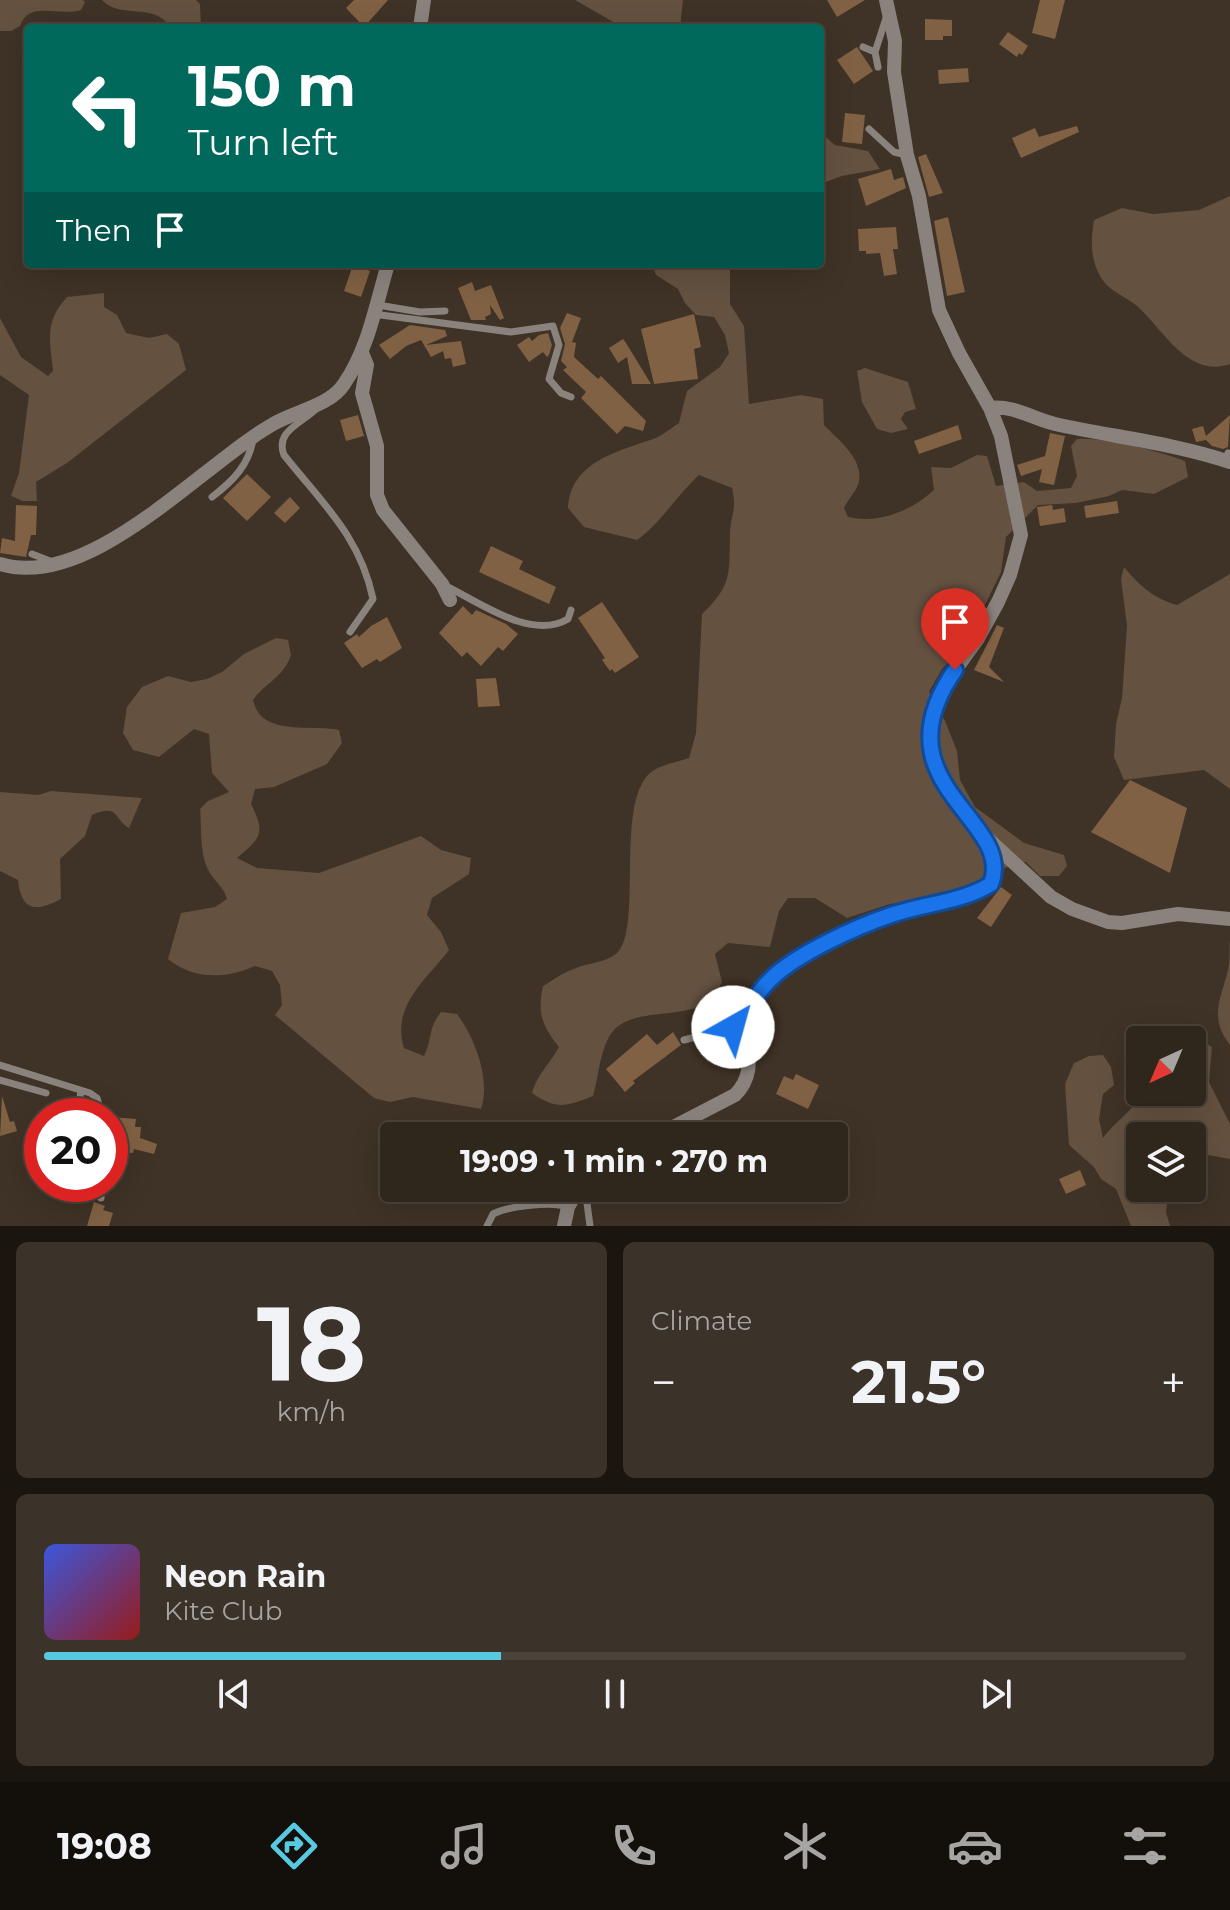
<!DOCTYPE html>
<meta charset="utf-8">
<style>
body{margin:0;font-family:Montserrat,sans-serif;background:#3b3229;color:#f1f3f6;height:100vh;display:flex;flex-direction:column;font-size:30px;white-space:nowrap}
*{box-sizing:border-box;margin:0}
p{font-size:26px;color:#a7a5a3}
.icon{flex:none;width:44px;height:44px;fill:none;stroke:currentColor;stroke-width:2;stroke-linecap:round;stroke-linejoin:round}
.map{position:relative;height:1226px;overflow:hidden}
.drawer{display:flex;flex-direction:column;gap:16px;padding:16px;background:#1a150f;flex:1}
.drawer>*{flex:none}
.guide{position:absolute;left:24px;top:24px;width:800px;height:244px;border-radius:8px;box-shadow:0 8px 32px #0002,0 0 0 2px #4a433b;background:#00695c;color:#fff;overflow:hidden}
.needle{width:52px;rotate:224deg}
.fabs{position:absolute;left:1126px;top:1026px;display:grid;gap:16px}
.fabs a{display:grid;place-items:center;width:80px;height:80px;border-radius:8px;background:#2f261c;box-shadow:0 8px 32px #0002,0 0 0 2px #4a433b;font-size:40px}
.speed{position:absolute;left:24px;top:1098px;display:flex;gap:16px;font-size:40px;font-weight:700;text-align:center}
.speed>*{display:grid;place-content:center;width:104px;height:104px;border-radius:50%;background:#2f261c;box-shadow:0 8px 32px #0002,0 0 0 2px #4a433b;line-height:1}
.speed .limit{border:12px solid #d22;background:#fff;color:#111}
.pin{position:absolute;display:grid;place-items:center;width:68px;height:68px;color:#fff;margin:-82px -34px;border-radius:50% 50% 50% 0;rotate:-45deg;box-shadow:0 0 8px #0007}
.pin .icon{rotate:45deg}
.me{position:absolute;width:88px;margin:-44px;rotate:38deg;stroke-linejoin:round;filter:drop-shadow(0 0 6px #0008)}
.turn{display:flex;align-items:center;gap:28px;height:168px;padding:0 32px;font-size:36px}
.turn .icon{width:104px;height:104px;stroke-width:2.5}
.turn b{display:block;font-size:56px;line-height:68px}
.then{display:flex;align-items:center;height:76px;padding:0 32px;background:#0003;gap:16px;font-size:30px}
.big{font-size:60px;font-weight:700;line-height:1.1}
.drawer .card{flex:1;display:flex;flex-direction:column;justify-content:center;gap:12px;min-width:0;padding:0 28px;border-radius:12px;background:#3b3229}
.drawer .dial{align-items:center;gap:0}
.dial b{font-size:104px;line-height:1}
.song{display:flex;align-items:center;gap:24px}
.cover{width:96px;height:96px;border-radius:12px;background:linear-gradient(135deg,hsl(230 70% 55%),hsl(0 70% 35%))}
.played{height:8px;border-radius:4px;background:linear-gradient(90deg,#57c9e1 40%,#4a433b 40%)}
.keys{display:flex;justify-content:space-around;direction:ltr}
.heat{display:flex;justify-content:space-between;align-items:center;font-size:44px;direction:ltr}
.drawer .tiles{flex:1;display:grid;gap:16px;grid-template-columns:1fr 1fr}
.card:last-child{grid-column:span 2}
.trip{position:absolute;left:380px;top:1122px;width:468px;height:80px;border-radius:8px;background:#2f261c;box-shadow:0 8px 32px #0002,0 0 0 2px #4a433b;font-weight:700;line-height:80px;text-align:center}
.tabs{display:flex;height:128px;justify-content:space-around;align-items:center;background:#130f0b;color:#a7a5a3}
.tabs .icon{width:56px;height:56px}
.tabs .current{color:#57c9e1}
.tabs b{font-size:36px;color:#f1f3f6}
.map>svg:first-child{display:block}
.green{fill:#645140}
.building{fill:#806143}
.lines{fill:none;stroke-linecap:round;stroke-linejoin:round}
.lane{stroke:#8a837d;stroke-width:7}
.street{stroke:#8a837d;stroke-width:14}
.route-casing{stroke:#114b97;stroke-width:20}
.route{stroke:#1a73e8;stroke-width:14}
</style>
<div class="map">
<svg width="1230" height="1226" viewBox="0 0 1230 1226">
<rect width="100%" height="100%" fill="#3f3226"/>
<path class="green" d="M0,0H83L85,2L81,10C58,17 29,0 20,26L11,31H0Z
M102,0H196L200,4L201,28H171C154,1 120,20 102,0Z
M575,0H683L680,28H624Z
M820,132L835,145L868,151L880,169L842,176L820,184Z
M1230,196V364C1188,379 1163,329 1137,306C1124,295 1107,291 1099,274C1090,256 1091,240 1094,220L1122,208L1153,214L1199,210Z
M652,264H730V304L744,326L749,404L801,395L823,399L824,425C839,441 866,460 858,485C855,492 848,500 844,508L848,517C879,524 911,511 934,490L931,467L951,468L977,455L987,456L996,486L1024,482L1037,491L1071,488L1077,476L1071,446L1077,439C1104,437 1159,451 1185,461L1188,477L1154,494L1122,490L1109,496L1076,503L1038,505L1006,537L1001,572L982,611L963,647L942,669L929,692L945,721L957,751L960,780L975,807L1024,843L1064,855L1067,866L1059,876H1040L1026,862L990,872L981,883L944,896L890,904L847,918L815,898H788L779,911L770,947L728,943L715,954L722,982C719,987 716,994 712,998C690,1021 634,1006 613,1031C600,1047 599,1076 593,1096C565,1107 557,1110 532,1093C537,1074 550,1064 559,1047C542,1026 537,1013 543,986C553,980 564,972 576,968C588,963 604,963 616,954C645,930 612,796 654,770C664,764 678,762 689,758L696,733L702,614C733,585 729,572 730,533C731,514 737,509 732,488L699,475C676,496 662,522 637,540L584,527L568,508C571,462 616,452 653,439C662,436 671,428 679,423L687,391L720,367L729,353L725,335L714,317L696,315L685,303L678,289L656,275Z
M104,293V307L117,315L126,333L149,338L167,334L179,344L186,370L67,463L36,482L37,501H23L11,496L19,473L29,395L0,375V318L21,357L48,376L53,371C50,340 44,322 67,297Z
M865,368L908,382L916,409L905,412L901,419L908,429L891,433L877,429L862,402L857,371Z
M1124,567C1140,586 1153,598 1177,605L1230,574V789L1204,770L1124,780L1114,757L1116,724L1122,698L1127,626L1121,579Z
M276,638L288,640L291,655C284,677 265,683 253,700C261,737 310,724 339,730L342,743L327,764L274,787L255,789L251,804C267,835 259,839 237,858L257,868L319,873L421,836L441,850L471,858L469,874L432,898L427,915L441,932L449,950C426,980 391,1006 404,1048L424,1056C433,1038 427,1030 441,1012L457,1014C475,1038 491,1080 481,1109L413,1097L390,1102L374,1098L275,1015L282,1005L280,985L272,971L255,966C226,979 194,980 168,959L181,913L215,907L227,899C223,886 216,883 210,873C199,855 202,829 200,809L208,801L229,792L212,773L209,734L194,729L159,757L133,750L123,733L127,707L142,687L168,676L191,682L207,679L222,672L244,654Z
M51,791L142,798L129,828C114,820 119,803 92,815L85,836L60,859L61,899C35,913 21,910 18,880L0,871V792L38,795Z
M1230,939V1045C1207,1016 1223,996 1229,965C1230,957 1229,947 1230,939Z
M1167,1028L1189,1034L1212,1047L1209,1082L1230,1124V1159L1192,1152V1136H1140V1188H1169L1166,1212L1170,1226H1131L1116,1189L1101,1179L1094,1167L1069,1145L1065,1084L1074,1063L1089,1056L1103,1055L1111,1067L1114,1085L1103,1094L1099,1119L1103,1138C1117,1119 1132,1113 1142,1092H1192V1040H1143L1151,1029Z"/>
<path class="building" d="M354,0H388L364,27L346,8Z
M827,0H865L837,17Z
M1040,0H1065L1055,39L1032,33Z
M925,19L952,20V36H943V40H925Z
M1008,32L1028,46L1022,55L1019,53L1017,57L999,44Z
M857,47L873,71L854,84L837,60Z
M968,68L969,82L939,84L938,70Z
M845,113L865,115L862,144L842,142Z
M1077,126L1079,132L1021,158L1012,138L1035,128L1039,137Z
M926,154L943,193L929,197L918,157Z
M891,169L894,180L903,177L906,188L866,206L858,179Z
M948,217L965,292L947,296L934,221Z
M896,227L898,249H893L897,274L884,276L880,253L866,254V251H859L858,229Z
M353,265L370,271L361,297L344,291Z
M472,282L475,291L491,285L504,318L500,320L490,305L491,314L485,317L486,320H471L458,288Z
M567,313L581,318L572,342L576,343L574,357L598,379L601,376L646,421L643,431L625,426L617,434L581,398L586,392L563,370L567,367L561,361L565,344L560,328Z
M694,314L701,347L694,349L698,379L654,384L641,329Z
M410,325L445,330L447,336L426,345L461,341L466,364L453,367L451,358L445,359L443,351L431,357L421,340L406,346L390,359L379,345Z
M548,333L552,345L549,355L547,357L543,352L529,362L517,345L529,337L532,341L539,335Z
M623,339L626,343L651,384H632L627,357L618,363L609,348Z
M358,415L364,436L346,441L340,420Z
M1230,415L1228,447L1223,449L1212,446L1206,440L1196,442L1192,429L1203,426L1206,436Z
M958,425L962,439L919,454L914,441Z
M1050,433L1065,436L1054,485L1039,482L1042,469L1021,476L1017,465L1045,456Z
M247,474L271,497L247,521L223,498Z
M290,497L300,508L285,523L274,513Z
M1117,501L1119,513L1086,518L1084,506Z
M16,505L37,506L36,535H31L26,557L0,553L2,538L15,541Z
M1052,505L1053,510L1064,508L1066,522L1040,526L1037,507Z
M491,546L523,561L519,569L556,587L549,604L479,572Z
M602,602L639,657L615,673L612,669L610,671L602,660L605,658L578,618Z
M463,606L472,615L476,610L506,624L518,634L503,651L498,647L481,666L467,652L462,657L439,633Z
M387,617L402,648L380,662L377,659L362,668L344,643L357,634L359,637L371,626Z
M997,625L1004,628L989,667L1004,682L974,670Z
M496,678L500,706L478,707L476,679Z
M1130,780L1187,808L1170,873L1091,832Z
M1001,887L1012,895L991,927L977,918Z
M673,1032L681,1045L633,1081L635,1083L625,1092L606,1069L647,1034L657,1045Z
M796,1074L819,1085L808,1109L776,1094L784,1076L793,1080Z
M2,1096L10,1122L14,1121L17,1131L0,1136Z
M111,1117L136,1119L135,1127H141L140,1138L157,1144L154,1154L134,1149L133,1153L123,1152L122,1171L110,1170Z
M1080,1170L1086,1185L1066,1194L1059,1179Z
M94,1202L105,1206L103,1210L113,1213L109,1226H87Z"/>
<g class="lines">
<path class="lane" d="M863,47L875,52L887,15
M875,52L878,67
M869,129L894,152L907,155
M378,305L420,312L445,311
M373,314L511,332L553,326L559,345L549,379L561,393L571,397
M315,410C300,424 275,432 284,455C322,503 360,536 373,599L350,632
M1228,453L1230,454
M212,497C233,481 249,465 253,439
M32,554L50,561
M444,585C479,602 531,641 568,619L571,610
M684,1040L733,1027L746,1013
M0,1065L90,1093L97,1098L102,1116
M0,1080L46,1093
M77,1116L81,1091
M585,1188L590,1226
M101,1198V1184
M487,1226L493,1214C509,1206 552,1201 568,1207"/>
<path class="street" d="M886,0L895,41L894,72L907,155L919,196L939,310L959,353L990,408L1001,436L1021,535L1010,575L998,602L977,640L943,687L936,704L930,738L933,762L952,797L975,827L1051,897L1072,909L1108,922L1122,923L1178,914L1230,919
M420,28L424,0
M362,353L367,365L362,393L377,446V495L383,510L442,584L450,600
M990,408C1014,405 1033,419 1055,424C1114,437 1173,443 1230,462
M0,564C90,592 203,463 275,423C296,411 331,405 344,384C368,350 376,304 388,264
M656,1136L735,1095C759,1071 744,1045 748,1014C752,989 781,968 801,956C827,940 861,926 890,915C918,905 969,905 990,885C1003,872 992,853 986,839
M564,1226L568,1207L579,1188"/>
</g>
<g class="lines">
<g class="route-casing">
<path id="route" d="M733,1027C748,1012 756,993 771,979C796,954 858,926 891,915C925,903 960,903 991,884C1016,819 875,785 955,670"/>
</g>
<use href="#route" class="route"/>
</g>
</svg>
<div class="fabs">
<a><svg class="needle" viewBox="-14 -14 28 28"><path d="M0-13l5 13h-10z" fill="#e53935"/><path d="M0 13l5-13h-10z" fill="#a7a5a3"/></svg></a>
<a><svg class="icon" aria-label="layers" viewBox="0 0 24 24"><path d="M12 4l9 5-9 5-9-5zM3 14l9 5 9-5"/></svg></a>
</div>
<div class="speed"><div class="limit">20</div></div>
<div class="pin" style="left:955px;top:670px;background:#d93025"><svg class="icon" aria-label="arrive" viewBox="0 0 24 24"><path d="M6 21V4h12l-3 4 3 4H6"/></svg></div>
<svg class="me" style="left:733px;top:1027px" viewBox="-20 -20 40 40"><circle r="19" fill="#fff"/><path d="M0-13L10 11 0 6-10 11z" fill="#1a73e8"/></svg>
<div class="trip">19:09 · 1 min · 270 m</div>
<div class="guide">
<div class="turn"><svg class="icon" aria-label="left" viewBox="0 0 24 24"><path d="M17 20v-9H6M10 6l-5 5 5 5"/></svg><div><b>150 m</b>Turn left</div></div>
<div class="then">Then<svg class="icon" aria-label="arrive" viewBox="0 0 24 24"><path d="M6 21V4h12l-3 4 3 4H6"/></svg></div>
</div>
</div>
<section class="drawer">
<div class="tiles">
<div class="card dial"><b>18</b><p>km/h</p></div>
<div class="card"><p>Climate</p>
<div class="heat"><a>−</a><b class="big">21.5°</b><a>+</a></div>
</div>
<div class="card">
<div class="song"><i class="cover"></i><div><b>Neon Rain</b><p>Kite Club</p></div></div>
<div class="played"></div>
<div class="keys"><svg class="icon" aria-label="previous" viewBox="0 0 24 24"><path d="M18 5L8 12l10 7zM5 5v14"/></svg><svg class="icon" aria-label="pause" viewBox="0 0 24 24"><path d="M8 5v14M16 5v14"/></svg><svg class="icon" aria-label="next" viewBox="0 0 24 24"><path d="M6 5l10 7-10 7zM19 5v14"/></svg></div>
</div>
</div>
</section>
<nav class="tabs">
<b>19:08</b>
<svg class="icon current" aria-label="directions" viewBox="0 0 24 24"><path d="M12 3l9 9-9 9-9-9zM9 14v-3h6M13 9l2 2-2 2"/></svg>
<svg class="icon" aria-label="music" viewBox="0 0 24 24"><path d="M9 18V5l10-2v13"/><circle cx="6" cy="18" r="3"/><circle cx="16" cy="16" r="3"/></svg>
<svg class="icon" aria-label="phone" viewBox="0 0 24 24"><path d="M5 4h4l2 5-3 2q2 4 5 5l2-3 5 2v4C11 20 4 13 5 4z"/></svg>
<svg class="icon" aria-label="climate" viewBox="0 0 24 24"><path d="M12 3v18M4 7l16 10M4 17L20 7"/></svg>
<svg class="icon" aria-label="car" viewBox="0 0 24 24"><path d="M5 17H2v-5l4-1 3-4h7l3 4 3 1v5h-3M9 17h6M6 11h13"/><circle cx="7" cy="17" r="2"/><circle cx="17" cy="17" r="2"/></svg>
<svg class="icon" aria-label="filters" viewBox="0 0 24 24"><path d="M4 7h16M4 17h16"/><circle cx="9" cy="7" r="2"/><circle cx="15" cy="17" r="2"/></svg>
</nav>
